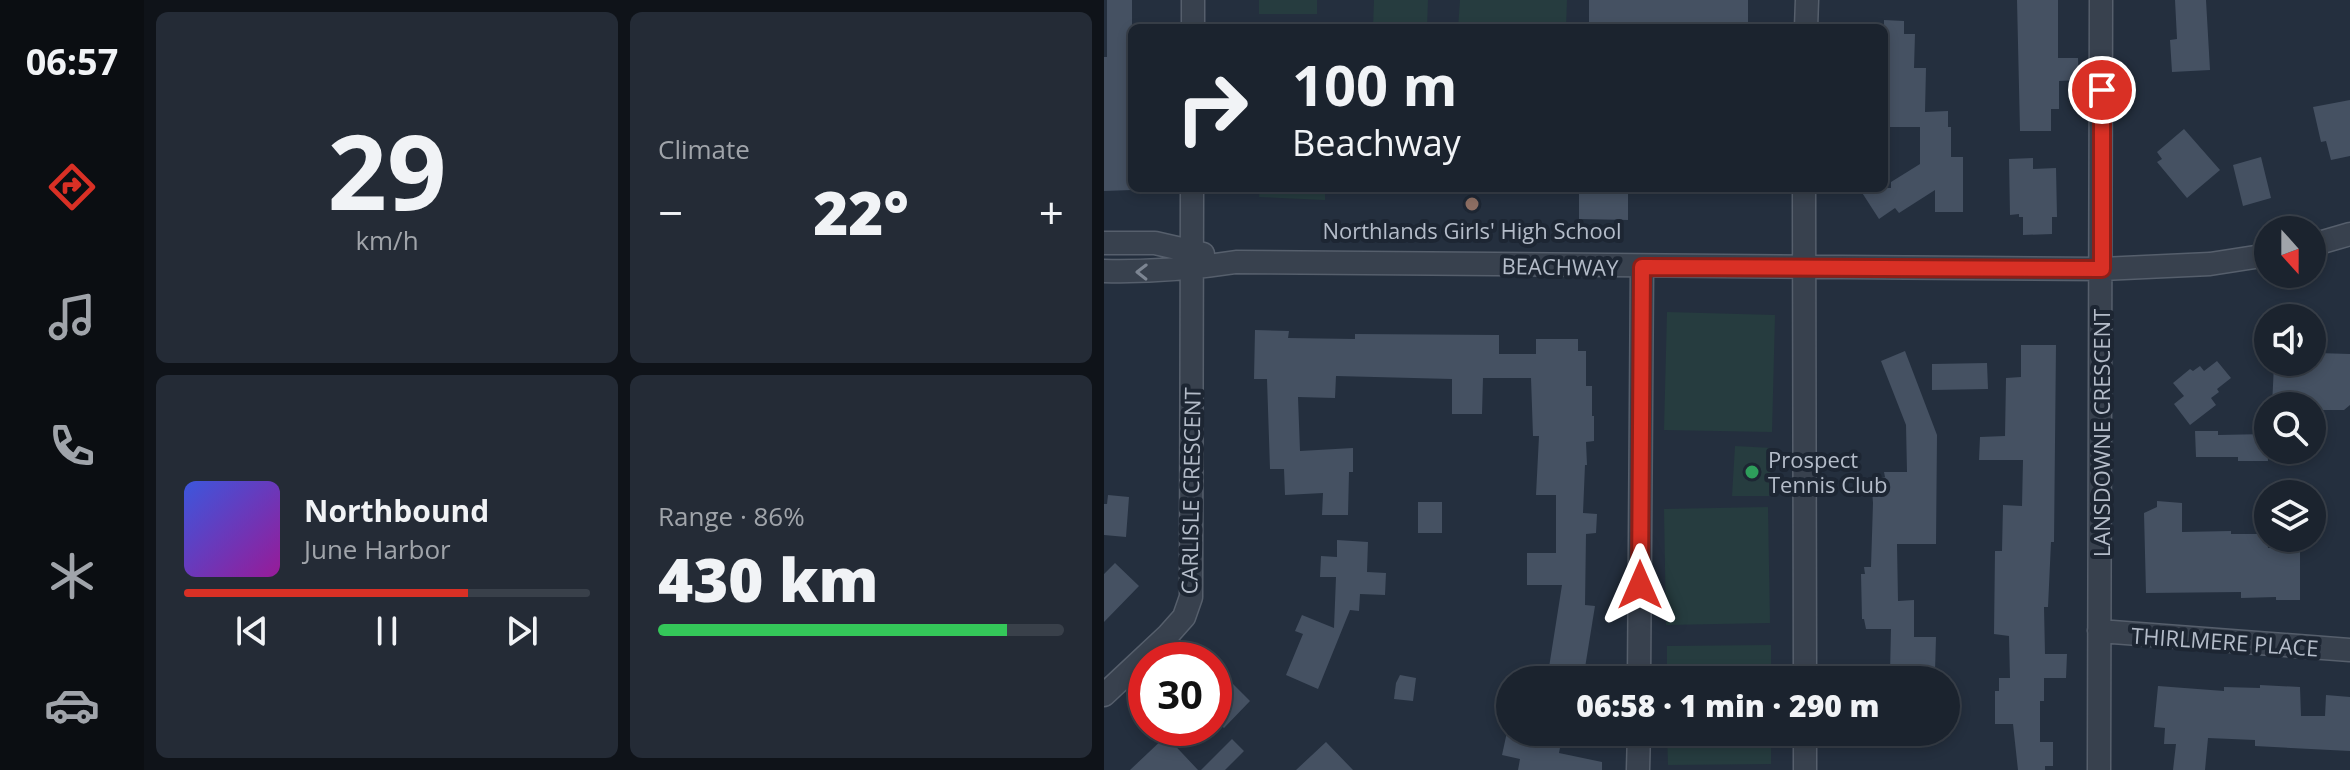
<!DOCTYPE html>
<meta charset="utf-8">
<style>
body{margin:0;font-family:"Open Sans",sans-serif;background:#242b36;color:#f1f3f6;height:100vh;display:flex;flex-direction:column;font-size:30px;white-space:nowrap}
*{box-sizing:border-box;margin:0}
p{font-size:26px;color:#a0a4aa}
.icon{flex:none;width:44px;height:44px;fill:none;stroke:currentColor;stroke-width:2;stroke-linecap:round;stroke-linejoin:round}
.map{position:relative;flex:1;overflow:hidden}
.sheet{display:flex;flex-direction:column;gap:12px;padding:12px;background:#0f1319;width:960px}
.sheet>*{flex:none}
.hud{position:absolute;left:24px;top:24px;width:760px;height:168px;border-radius:12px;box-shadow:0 4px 12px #0003,0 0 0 2px #39404a;background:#1b232e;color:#f1f3f6;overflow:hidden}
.needle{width:52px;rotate:159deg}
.controls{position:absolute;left:1150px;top:216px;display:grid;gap:16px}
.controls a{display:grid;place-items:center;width:72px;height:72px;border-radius:50%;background:#1b232e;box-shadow:0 4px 12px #0003,0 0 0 2px #39404a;font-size:40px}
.speed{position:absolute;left:24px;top:642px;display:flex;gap:16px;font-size:40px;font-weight:700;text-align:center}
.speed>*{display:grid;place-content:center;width:104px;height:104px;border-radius:50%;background:#1b232e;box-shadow:0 4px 12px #0003,0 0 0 2px #39404a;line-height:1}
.speed .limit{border:12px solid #d22;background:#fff;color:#111}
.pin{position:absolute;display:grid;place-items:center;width:68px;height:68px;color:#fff;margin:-34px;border:4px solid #fff;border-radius:50%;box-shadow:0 2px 8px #0007}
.me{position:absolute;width:88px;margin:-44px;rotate:0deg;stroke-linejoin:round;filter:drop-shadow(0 0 6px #0008)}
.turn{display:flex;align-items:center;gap:28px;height:168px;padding:0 32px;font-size:36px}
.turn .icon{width:104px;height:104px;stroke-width:2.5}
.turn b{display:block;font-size:56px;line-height:68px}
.big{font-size:60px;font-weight:800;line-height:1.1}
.sheet .card{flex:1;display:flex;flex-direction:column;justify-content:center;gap:12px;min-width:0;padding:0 28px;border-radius:12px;background:#242b36}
.sheet .dial{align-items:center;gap:0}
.dial b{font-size:104px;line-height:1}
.song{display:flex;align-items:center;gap:24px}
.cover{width:96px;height:96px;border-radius:12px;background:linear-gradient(135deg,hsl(230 70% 55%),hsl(300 70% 35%))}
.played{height:8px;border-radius:4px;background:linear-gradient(90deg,#d93025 70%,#39404a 70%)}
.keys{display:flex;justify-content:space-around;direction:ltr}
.heat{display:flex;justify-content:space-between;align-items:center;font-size:44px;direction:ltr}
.charge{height:12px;border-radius:6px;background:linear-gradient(90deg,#34c759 86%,#39404a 0)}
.sheet .tiles{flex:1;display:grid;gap:12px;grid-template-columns:repeat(2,1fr)}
.trip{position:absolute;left:392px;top:666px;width:464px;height:80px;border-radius:40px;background:#1b232e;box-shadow:0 4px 12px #0003,0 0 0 2px #39404a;font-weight:800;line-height:80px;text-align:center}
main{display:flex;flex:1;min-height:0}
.tab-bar{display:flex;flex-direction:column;width:144px;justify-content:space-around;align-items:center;background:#0b0e12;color:#a0a4aa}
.tab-bar .icon{width:56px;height:56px}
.tab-bar .selected{color:#d93025}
.tab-bar b{font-size:36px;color:#f1f3f6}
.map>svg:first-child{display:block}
.green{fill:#263c3f}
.building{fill:#455162}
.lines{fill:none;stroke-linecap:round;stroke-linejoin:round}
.minor-casing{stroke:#565f6c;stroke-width:25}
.minor{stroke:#38414e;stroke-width:22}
.oneway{stroke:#7c8592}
.route-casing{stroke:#8d1f18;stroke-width:20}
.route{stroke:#d93025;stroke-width:14}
.education-dot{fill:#8d6e63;stroke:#1d2633;stroke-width:3}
.leisure-dot{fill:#2e9e5b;stroke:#1d2633;stroke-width:3}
.labels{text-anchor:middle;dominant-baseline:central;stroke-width:8;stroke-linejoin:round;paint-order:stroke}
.poi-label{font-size:22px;fill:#b4bcc9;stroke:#1d2633}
.street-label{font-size:22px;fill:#b4bcc9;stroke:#1d2633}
</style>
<main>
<nav class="tab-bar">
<b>06:57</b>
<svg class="icon selected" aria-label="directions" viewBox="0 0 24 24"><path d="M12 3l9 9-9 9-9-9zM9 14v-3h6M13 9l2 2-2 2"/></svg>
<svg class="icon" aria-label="music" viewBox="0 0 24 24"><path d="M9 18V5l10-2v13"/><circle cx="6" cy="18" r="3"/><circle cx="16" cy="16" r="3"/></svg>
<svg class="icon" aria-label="phone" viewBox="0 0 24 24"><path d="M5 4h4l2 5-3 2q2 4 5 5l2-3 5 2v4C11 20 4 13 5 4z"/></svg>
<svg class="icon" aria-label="climate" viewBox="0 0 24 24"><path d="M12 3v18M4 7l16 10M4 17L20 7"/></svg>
<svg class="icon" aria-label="car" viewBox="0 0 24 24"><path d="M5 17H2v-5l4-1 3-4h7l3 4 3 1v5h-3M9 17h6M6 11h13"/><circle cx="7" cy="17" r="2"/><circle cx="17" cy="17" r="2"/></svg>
</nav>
<section class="sheet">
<div class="tiles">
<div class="card dial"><b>29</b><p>km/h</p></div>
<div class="card"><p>Climate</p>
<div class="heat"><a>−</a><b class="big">22°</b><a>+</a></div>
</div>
<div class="card">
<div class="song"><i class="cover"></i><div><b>Northbound</b><p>June Harbor</p></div></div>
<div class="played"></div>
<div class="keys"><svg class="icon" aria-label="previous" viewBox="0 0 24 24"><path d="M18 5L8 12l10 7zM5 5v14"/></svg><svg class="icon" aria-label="pause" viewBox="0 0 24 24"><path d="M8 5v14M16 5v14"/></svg><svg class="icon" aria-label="next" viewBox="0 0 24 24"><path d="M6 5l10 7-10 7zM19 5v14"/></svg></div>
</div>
<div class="card"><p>Range · 86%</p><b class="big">430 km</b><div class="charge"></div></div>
</div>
</section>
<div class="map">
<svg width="1246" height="770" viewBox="0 0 1246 770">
<rect width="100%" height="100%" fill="#242f3e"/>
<path class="green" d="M155,0H213V14H155Z
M270,0H324L323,28H269Z
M356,0H463L462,28H354Z
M156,188H221V200L155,197Z
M358,188H461V193L358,191Z
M563,312L671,315L668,432L560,430Z
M631,446L668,448L665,496H628Z
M664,507L666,623L562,625L560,509Z
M667,645V680H563V646Z
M563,732H667V764L564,765Z"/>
<path class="building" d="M3,0H28V190L0,191V57H3Z
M485,0H644V28H598V25H523V28H485Z
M913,0H954V58H974L975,80L955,81V109H947V131H916Z
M1071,0H1102L1106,70L1068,72L1066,40L1073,39Z
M780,20L800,21V34H811L810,68H822L821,112L844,111V127H847V157H859V212H831V190L795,213L791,208L775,219L755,188H787V182L816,164V127H786V90H780Z
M1246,100V156L1227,160L1222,141L1217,142L1209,107Z
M1080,129L1116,170L1083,198L1053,162L1058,159L1053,152Z
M1157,157L1167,198L1139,206L1129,165Z
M929,158V169L952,168L953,217H948V234L919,235V217H915V214L906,215L905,159Z
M475,188H524V220L475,219Z
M151,330L185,331L184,338L251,339V334L395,335V354H432V339H474V351H482V386H488V416H490V441L482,442L483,465H481L479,513L493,514L492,533L482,534L481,605L491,606L479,680H443L458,585H423V553H452V495H432L435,436H429L427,378H379L378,414H348V379L232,376L231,398L194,397L196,451L249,448V472H245L244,515H218L219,493L181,495L180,469H166L163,379H150Z
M917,345H952L950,542H947L944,607H940L941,654H963L962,678H940V701H936V742H949V766H941V770H914L909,724H891V691H895V678H906L905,636L890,634L891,551H898L899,505L918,506L919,460H875L876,437L901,436L902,378L917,377Z
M801,351L833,435L832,544H793L794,601L810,600V637H832L831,672L786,673L787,629H762L760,619H758L757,574H761L760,567H767L769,503L767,477H781L780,472H803L802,425L777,361Z
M1213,353L1246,354V405L1240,410H1208V406H1168L1170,364H1213Z
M1113,361L1127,378L1113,389L1115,392L1107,398L1112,405L1086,425L1070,404L1080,396L1069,383L1086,369L1089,371L1096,366L1100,371Z
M883,363L884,389L828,390V364Z
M1091,431H1114V435L1163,434L1164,461H1134V457H1092Z
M4,495L25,497L22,537L0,535V504H3Z
M1053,501L1078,503V532L1127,531V534H1163L1164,548H1196V600H1172V597L1137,598V592L1042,593L1040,513L1053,507Z
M314,502H338V533H314Z
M233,540L264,542L263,572L282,573L281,595L256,594L255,611L246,610L214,689L182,675L199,634L191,631L198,615L230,628L232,577H216L217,556L233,557Z
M11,563L35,586L0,622V574Z
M119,674L146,701L120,728L110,718V683Z
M296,675L312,678L309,701L290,699L292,683Z
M1156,685L1196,687L1197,716H1221L1222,695L1246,697V751L1151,746V740L1104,738L1101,770H1069L1072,744H1060L1061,728L1050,727L1054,686L1120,691V687L1156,688Z
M403,732H446L445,734L458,737L455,753L498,762V770H414L416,759L398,755Z
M62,736L94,770H26Z
M128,739L140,751L121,770H97Z
M222,742L249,770H192Z"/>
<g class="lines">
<g class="minor-casing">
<path id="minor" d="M89,28V0
M702,28L703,0
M700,188L701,680
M0,243H51L99,254
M1208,245L1246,234
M0,271C45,272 87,269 132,262L998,269L1106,264L1164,255
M995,631L1246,650
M535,680L538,267
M0,695L64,635L80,617L87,597L88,188
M701,732V770
M534,770L535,732
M995,770L997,0"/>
</g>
<use href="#minor" class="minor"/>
</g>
<defs><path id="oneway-chevron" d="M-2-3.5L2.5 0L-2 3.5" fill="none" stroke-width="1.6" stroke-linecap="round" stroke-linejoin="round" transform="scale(2)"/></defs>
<use class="oneway" href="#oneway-chevron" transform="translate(38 272) rotate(-179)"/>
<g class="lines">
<g class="route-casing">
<path id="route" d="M536,585L538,267L998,269V90"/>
</g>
<use href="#route" class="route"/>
</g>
<circle class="education-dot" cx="368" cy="204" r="8"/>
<circle class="leisure-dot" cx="648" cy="472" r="8"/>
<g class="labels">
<g class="poi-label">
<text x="368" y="230">Northlands Girls' High School</text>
<text x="664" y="459" text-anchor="start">Prospect<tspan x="664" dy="25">Tennis Club</tspan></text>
</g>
<g class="street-label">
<text transform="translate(456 266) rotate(1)">BEACHWAY</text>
<text transform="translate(997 433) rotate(-90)">LANSDOWNE CRESCENT</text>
<text transform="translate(86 491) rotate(-89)">CARLISLE CRESCENT</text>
<text transform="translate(1121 641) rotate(4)">THIRLMERE PLACE</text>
</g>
</g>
</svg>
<div class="controls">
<a><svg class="needle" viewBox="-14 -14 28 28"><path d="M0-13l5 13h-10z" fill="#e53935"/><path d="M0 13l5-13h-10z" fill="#a0a4aa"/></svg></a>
<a><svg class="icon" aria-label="sound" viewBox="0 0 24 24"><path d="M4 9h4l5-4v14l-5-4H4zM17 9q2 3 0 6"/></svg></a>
<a><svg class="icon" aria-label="search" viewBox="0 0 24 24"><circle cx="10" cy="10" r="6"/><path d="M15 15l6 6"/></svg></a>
<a><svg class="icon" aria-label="layers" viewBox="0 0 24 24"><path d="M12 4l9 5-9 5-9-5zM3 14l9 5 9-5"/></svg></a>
</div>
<div class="speed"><div class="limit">30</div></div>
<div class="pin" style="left:998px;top:90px;background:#d93025"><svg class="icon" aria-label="arrive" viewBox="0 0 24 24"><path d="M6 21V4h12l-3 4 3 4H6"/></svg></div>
<svg class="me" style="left:536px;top:585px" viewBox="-20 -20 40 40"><path d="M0-17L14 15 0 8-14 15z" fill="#d93025" stroke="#fff" stroke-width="4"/></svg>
<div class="trip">06:58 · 1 min · 290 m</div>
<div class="hud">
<div class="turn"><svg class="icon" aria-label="right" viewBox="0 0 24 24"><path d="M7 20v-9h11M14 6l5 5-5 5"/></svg><div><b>100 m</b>Beachway</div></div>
</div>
</div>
</main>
